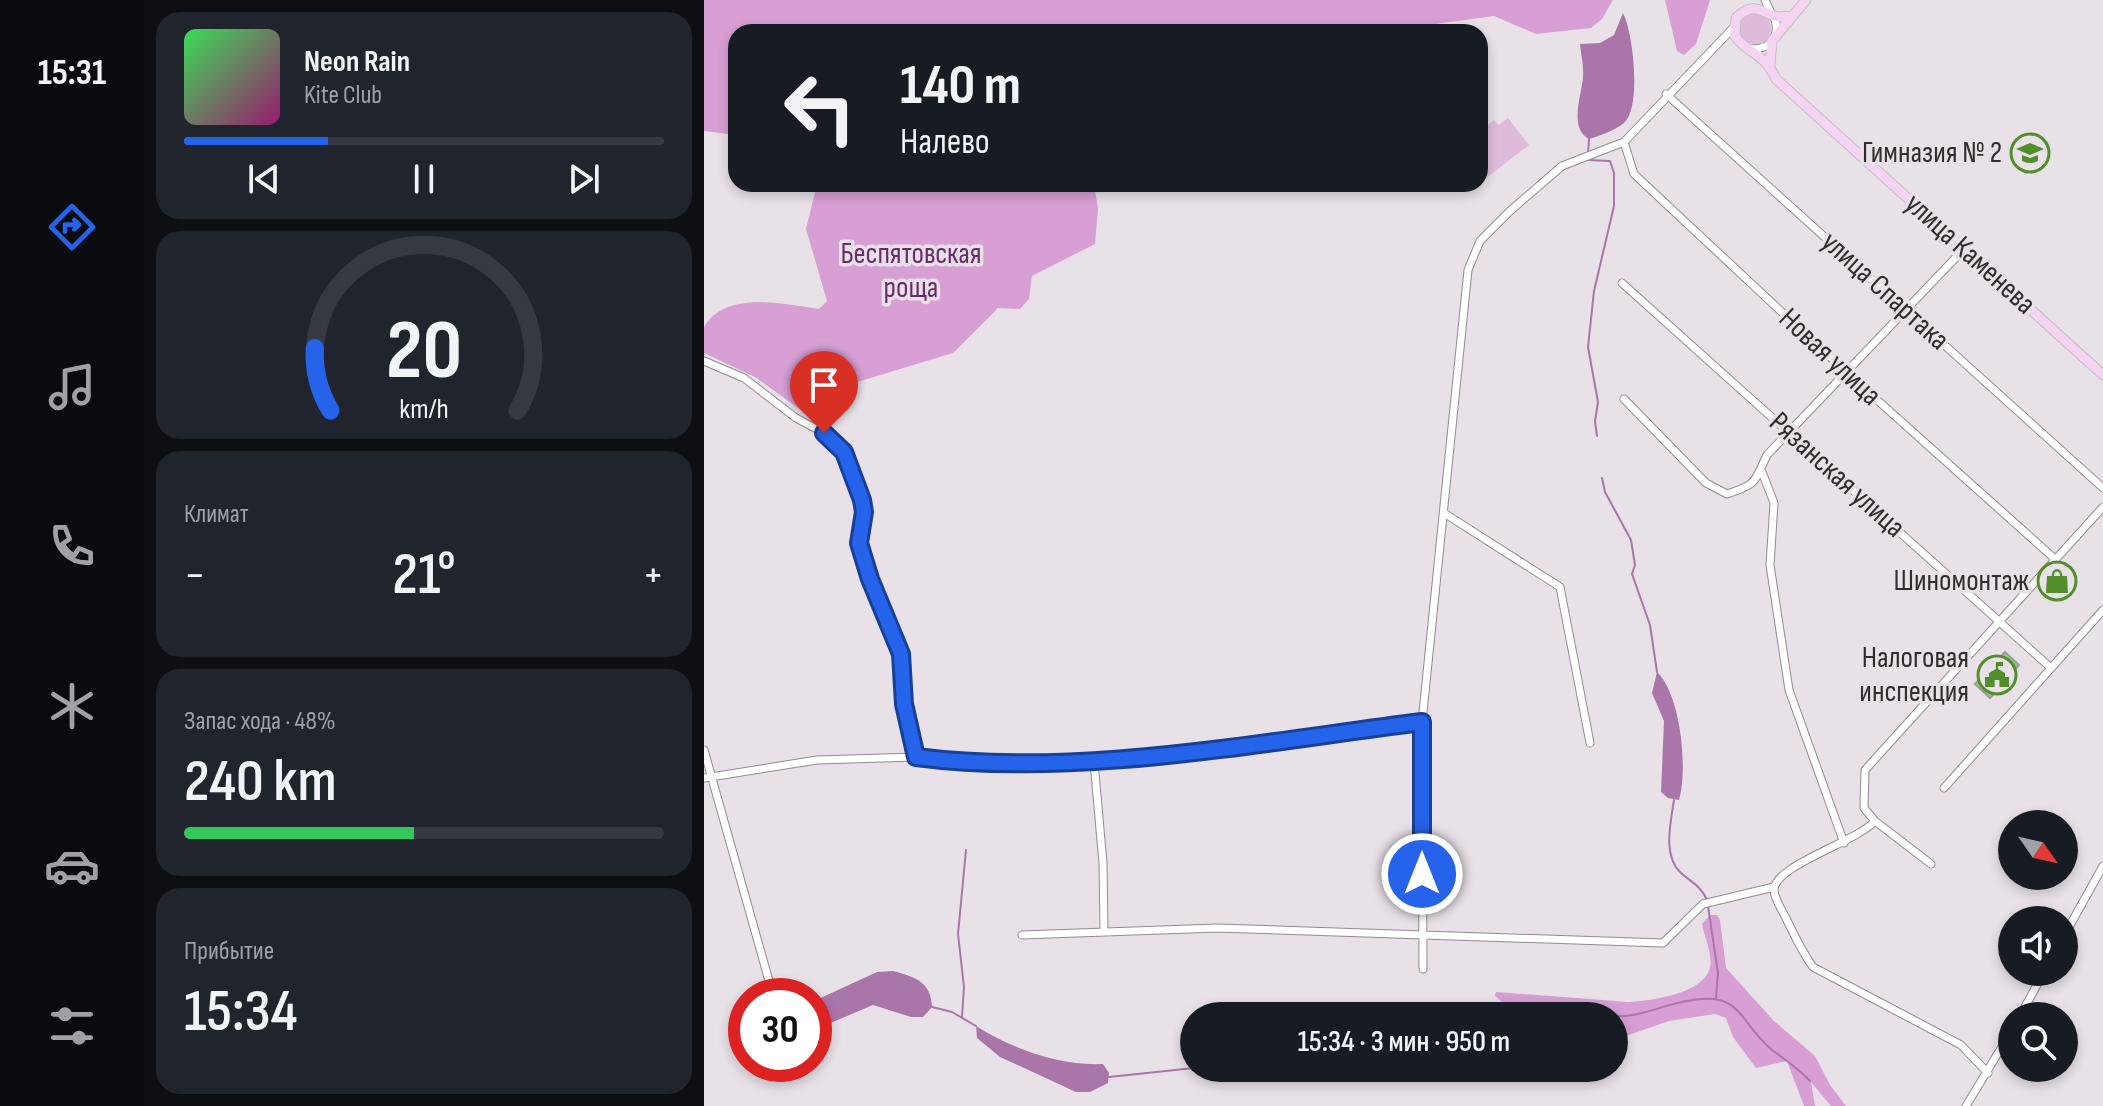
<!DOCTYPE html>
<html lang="ru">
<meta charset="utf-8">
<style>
body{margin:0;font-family:"Sofia Sans Condensed",sans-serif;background:#20242c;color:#f1f3f6;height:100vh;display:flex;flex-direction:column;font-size:30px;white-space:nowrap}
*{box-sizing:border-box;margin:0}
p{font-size:26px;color:#9ea1a6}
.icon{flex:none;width:44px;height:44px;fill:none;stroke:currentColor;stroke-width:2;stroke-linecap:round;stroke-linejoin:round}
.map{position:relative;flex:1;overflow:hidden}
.sheet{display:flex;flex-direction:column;gap:12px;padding:12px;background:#0d0f14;width:560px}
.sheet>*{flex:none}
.hud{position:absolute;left:24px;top:24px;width:760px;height:168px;border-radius:24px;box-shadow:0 4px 12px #0003;background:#171b24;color:#f1f3f6;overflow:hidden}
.needle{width:52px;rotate:124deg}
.tools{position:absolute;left:1294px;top:810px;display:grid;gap:16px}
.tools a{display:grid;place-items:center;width:80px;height:80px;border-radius:50%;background:#171b24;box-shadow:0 4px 12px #0003;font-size:40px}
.speed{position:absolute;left:24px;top:978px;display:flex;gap:16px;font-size:40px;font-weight:700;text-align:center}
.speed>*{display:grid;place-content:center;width:104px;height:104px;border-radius:50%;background:#171b24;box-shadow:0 4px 12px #0003;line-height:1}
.speed .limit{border:12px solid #d22;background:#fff;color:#111}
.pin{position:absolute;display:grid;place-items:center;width:68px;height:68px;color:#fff;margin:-82px -34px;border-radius:50% 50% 50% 0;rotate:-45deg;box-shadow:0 0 8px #0007}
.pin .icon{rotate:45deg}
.me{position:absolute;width:88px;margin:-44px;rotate:0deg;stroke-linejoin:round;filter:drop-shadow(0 0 6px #0008)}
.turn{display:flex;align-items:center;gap:28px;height:168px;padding:0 40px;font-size:36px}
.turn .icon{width:104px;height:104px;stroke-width:2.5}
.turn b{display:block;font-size:56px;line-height:68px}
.big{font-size:60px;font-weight:600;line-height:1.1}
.sheet .widget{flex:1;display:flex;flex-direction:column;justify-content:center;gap:12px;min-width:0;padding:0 28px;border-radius:24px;background:#20242c}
.sheet .dial{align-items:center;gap:0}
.dial svg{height:208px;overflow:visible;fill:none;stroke:#363941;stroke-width:7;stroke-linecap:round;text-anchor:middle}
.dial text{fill:#f1f3f6;stroke:none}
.song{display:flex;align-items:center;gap:24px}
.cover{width:96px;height:96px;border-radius:12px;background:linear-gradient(135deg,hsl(130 70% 55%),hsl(320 70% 35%))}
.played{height:8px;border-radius:4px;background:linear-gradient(90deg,#2563eb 30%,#363941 30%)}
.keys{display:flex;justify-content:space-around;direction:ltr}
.heat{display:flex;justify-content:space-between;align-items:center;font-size:44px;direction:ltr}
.charge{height:12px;border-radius:6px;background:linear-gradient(90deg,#34c759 48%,#363941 0)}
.trip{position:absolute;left:476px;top:1002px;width:448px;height:80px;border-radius:40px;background:#171b24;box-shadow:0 4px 12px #0003;font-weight:600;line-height:80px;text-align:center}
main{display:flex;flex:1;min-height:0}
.dock{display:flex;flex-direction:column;width:144px;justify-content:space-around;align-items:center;background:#090b0e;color:#9ea1a6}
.dock .icon{width:56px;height:56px}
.dock .current{color:#2563eb}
.dock b{font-size:36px;color:#f1f3f6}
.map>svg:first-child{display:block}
.green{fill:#debbdb}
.forest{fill:#d79fd4}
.water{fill:#aa75a8}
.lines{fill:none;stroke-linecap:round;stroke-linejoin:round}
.stream{stroke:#aa75a8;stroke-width:2}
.building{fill:#9ec889;stroke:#999d97;stroke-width:2}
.minor-casing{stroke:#918b90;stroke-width:9}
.major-casing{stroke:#c1c0c1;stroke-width:11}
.minor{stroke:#fff;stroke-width:7}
.major{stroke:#f5d4f3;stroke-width:9}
.route-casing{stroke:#184099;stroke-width:20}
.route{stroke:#2563eb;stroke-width:14}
.labels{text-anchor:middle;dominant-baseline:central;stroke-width:7;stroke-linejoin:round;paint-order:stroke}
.poi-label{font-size:30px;fill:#2f2d2f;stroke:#e8e2e8;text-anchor:end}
.park-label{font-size:30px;fill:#6d2a6b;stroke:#e8e2e8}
.street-label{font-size:30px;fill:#2f2d2f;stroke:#e8e2e8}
</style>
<main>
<nav class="dock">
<b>15:31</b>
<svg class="icon current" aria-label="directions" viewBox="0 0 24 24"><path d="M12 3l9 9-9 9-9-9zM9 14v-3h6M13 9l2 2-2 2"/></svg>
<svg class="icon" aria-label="music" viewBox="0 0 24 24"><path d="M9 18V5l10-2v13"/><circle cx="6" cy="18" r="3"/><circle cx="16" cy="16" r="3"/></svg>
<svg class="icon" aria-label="phone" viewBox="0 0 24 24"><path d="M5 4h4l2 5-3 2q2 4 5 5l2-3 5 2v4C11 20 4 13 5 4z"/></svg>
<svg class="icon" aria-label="climate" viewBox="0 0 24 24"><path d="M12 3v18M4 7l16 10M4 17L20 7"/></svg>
<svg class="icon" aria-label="car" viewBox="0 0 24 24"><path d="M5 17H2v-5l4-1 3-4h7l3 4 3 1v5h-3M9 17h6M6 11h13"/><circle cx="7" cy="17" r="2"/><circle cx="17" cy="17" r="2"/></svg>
<svg class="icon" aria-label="filters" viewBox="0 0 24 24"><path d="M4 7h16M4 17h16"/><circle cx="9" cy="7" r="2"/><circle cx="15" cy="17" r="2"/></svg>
</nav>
<section class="sheet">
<div class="widget">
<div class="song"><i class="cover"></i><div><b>Neon Rain</b><p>Kite Club</p></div></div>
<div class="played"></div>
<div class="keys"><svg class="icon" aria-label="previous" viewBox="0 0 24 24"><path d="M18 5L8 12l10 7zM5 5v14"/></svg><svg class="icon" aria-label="pause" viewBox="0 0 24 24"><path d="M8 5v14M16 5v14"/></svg><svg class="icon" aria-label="next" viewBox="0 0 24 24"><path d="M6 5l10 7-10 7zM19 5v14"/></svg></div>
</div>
<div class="widget dial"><svg viewBox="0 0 100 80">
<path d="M14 69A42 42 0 1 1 86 69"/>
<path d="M14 69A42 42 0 0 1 8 45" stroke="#2563eb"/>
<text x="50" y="56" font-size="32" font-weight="700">20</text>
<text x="50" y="72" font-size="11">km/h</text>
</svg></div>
<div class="widget"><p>Климат</p>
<div class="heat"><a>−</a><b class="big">21°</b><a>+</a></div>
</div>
<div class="widget"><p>Запас хода · 48%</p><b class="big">240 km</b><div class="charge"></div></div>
<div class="widget"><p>Прибытие</p><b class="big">15:34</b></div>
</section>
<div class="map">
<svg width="1399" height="1106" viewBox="0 0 1399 1106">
<rect width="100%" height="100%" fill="#e8e2e8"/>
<path class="green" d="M1035 28a16 16 0 1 1 32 0a16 16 0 1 1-32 0Z
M804,118L825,145L776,183V131L790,120L795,125Z"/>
<path class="forest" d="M0,0H909L898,19L887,28L832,34L790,16L673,32H32V135L0,131Z
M961,0H1006L992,44L980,55L973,51Z
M113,184H390L394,209L391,244L328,276L325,299L316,309L294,308L249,353L137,387L121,379L107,382L115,406L108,413L97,410L51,377L0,353V327C21,290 81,304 115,309L123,301L102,229Z
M1006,915H1013L1016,920L1022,968L1070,1021L1111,1056L1126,1085L1142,1106H1127L1107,1082L1111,1106H1100L1083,1061L1052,1068L1029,1037L1022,1018L1011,1014L965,1021L919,1037H910V1016H815L791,996L792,992L924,1002C945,1001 1001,994 1006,967C1009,956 1000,936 998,924Z"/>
<path class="water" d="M919,13C929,32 938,107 920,123C912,130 895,136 885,139C864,127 878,95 879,77C880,66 877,55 876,44L896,43L910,35Z
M953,672C977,695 984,769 975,800L964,798L957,792L960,721L948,693Z
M189,971C212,977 227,982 228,1007L219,1017H207L169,1005L110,1030V1001L173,972Z
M757,1005L783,1007L798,1016H682L698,1007Z
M272,1026C308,1049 356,1066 399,1064L405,1073L404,1083L386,1092H372L296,1057L273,1038Z"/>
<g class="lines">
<path class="stream" d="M884,154L885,139
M884,160L906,161L910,173V206L890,291L884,347L894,402L891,421L893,436
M898,478L901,492L927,540L931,565L928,574L946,625L953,672
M970,800C967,821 958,856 977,873C987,882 997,886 1003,900
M1004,906L1014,973L1012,998
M228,1007L248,1012L272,1026
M802,1016L825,1012L906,1016
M910,1016C935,1018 958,1005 983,1001C1038,990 1034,1021 1067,1049C1081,1060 1094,1068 1106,1081
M258,1017L260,987L254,934L262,850
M405,1077L490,1068"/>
</g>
<path class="building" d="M1301,652L1315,665L1286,698L1271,684Z"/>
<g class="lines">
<g class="minor-casing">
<path id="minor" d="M1061,0L1067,13
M1048,49C1068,49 1078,33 1069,15
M962,94L1399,488
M920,142L930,174L1143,373L1351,559
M918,283L1347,668
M0,361L40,378L92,418L120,433L140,452L160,512L155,543L166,579L197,654L200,704L212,757
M920,399L1002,483L1023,494C1054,484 1050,482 1063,455L1260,249
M1058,472L1070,503L1066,565L1085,690L1140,843
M740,513L856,587L886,743
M0,750L67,988
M390,762L399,863L400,931
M0,778L113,760L212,757L238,761L390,762L718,722
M1240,788L1399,610
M1171,821C1152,842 1072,865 1070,889C1070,899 1078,910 1082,918C1090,935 1098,952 1109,967L1257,1045L1284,1073
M1227,864L1171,821L1160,808L1161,770L1399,507
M318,935L513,928L959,943L999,904L1070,887
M1360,936L1399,866
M719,969L718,722L764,270L776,241L806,211L858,166L920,142L1030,27
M1316,1016L1340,972
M1262,1106L1308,1030"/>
</g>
<g class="major-casing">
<path id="major" d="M1088,16C1087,16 1075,17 1074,17C1057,13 1051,0 1032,18L1031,36C1044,55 1058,50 1072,79L1399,375
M1066,65L1068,41L1102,0"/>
</g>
<use href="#minor" class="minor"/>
<use href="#major" class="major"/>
</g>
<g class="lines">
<g class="route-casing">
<path id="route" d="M120,433L140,452L158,500L160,512L155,543L166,579L197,654L200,704L212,757C373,778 557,742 718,722V874"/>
</g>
<use href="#route" class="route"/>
</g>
<defs>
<g id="school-ring" transform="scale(2)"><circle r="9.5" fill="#e8e2e8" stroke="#538e2c" stroke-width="1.5"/><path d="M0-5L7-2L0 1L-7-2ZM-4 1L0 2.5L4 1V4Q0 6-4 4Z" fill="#538e2c"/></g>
<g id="shop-ring" transform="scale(2)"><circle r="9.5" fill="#e8e2e8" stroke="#538e2c" stroke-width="1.5"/><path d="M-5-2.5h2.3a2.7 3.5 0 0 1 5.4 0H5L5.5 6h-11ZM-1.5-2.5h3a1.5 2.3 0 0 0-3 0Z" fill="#538e2c"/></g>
<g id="civic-ring" transform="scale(2)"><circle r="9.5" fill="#e8e2e8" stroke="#538e2c" stroke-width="1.5"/><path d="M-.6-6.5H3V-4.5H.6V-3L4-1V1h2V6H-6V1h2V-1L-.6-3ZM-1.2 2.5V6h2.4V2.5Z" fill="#538e2c"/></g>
</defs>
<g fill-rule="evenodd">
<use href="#school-ring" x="1326" y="153"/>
<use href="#shop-ring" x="1353" y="581"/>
<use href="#civic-ring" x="1293" y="675"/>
</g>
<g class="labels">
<g class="poi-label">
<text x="1298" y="153">Гимназия № 2</text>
<text x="1325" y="581">Шиномонтаж</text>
<text x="1265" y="658">Налоговая<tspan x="1265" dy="34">инспекция</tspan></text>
</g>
<g class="park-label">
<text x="207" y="254">Беспятовская<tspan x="207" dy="34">роща</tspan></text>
</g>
<g class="street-label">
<text transform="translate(1266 254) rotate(42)">улица Каменева</text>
<text transform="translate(1181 291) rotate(42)">улица Спартака</text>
<text transform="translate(1126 357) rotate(43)">Новая улица</text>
<text transform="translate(1133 475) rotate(42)">Рязанская улица</text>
</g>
</g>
</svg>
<div class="tools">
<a><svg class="needle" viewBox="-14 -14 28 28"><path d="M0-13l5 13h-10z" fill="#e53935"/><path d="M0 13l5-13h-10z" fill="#9ea1a6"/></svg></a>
<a><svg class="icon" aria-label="sound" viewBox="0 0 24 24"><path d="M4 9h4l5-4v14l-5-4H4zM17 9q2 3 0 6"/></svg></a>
<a><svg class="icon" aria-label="search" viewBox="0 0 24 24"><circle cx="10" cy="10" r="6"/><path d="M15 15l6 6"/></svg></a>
</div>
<div class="speed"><div class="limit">30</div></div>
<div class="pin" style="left:120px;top:433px;background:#d93025"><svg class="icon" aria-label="arrive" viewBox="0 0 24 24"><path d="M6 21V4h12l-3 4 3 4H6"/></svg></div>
<svg class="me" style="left:718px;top:874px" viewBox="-20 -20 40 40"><circle r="17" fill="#2563eb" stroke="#fff" stroke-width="3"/><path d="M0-11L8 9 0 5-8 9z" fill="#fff"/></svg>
<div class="trip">15:34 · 3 мин · 950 m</div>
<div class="hud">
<div class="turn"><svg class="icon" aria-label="left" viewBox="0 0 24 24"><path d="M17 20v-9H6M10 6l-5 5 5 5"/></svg><div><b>140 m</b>Налево</div></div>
</div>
</div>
</main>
